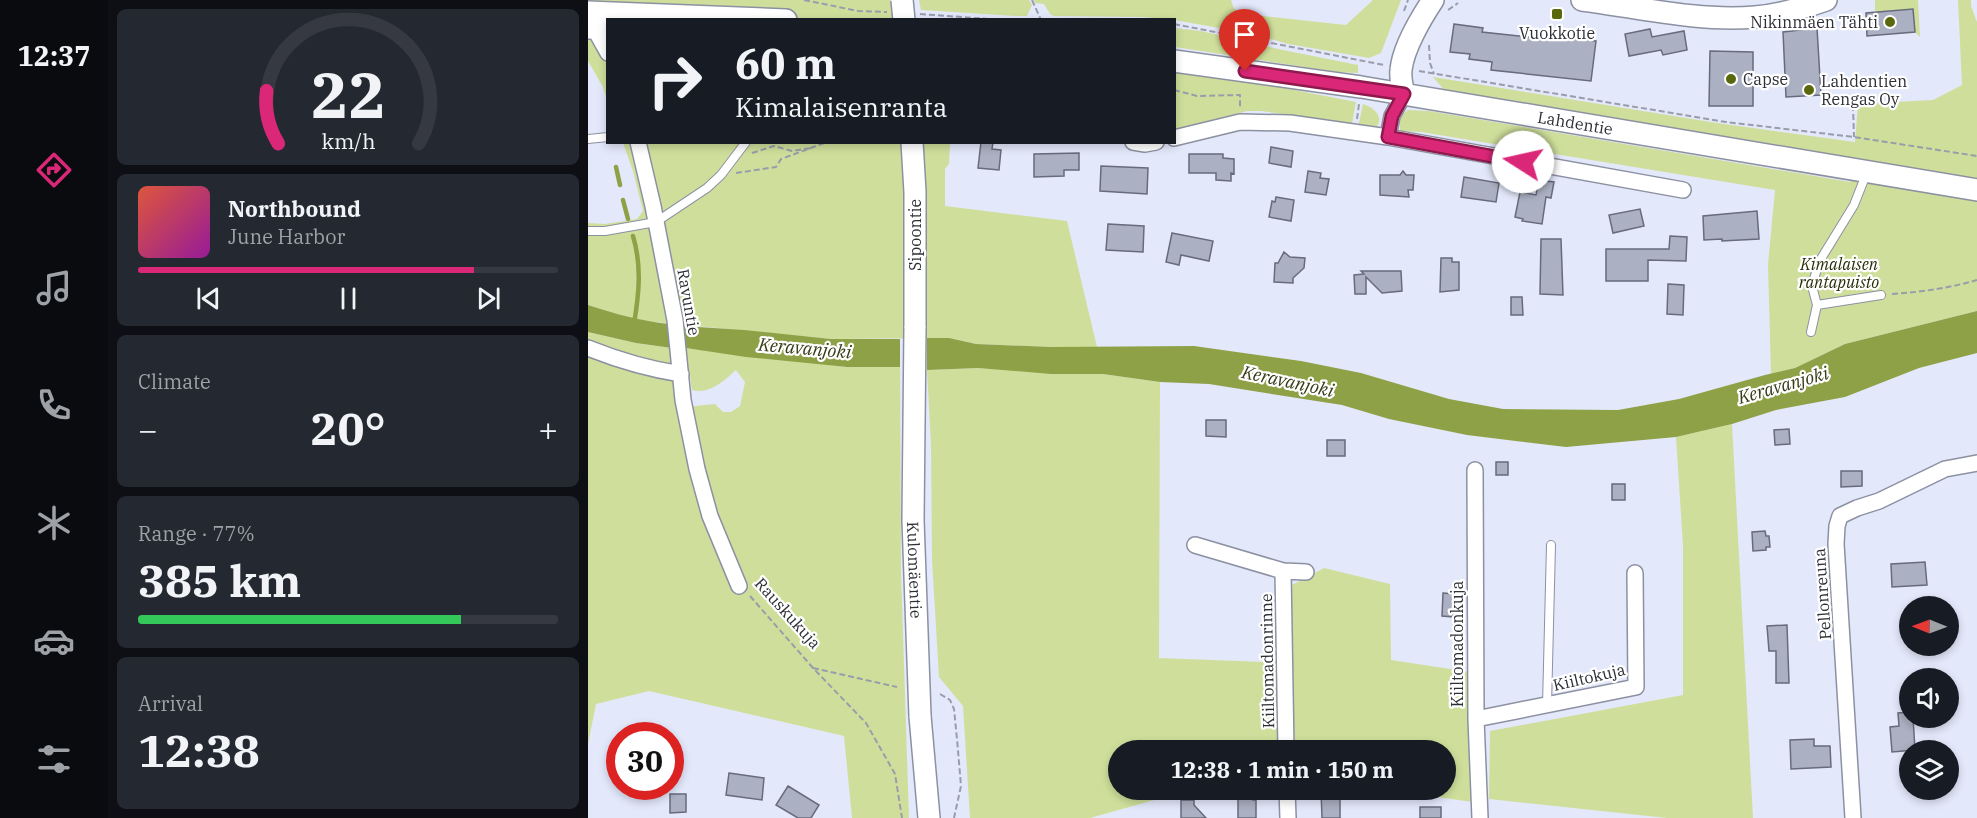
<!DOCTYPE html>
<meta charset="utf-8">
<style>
body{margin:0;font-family:"IBM Plex Serif",serif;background:#242831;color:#f1f3f6;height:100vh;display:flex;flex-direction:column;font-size:22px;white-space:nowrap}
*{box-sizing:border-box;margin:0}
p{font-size:20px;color:#9ea1a6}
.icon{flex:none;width:33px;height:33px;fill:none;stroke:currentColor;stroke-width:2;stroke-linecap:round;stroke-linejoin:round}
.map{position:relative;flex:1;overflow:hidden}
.drawer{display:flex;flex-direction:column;gap:9px;padding:9px;background:#0d0f14;width:480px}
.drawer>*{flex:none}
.guide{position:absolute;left:18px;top:18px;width:570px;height:126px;border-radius:0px;box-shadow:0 3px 9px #0003;background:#171b24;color:#f1f3f6;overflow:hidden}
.needle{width:39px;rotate:271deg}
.tools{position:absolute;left:1311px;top:596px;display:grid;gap:12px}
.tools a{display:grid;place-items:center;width:60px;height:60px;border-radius:50%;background:#171b24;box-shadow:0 3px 9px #0003;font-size:30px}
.speed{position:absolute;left:18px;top:722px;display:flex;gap:12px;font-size:30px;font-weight:700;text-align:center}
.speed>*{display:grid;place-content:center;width:78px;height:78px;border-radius:50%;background:#171b24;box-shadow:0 3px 9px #0003;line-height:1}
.speed .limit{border:9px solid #d22;background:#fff;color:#111}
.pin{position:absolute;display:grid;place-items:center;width:51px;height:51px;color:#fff;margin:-62px -26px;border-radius:50% 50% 50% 0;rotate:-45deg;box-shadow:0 0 6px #0007}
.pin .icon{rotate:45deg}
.me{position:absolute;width:66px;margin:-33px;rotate:280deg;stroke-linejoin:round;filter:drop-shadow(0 0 4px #0008)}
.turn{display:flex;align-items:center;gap:21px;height:126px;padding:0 30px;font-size:27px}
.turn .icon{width:78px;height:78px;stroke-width:2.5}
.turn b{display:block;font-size:42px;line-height:51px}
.big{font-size:45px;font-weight:800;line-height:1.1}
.drawer .tile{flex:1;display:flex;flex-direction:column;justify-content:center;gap:9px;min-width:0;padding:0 21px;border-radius:9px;background:#242831}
.drawer .dial{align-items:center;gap:0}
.dial svg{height:156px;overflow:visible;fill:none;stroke:#363941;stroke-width:7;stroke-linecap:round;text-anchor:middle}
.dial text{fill:#f1f3f6;stroke:none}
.song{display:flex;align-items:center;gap:18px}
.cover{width:72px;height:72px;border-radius:9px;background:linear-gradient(135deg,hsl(10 70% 55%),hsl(300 70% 35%))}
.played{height:6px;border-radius:3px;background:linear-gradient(90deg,#db2777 80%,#363941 80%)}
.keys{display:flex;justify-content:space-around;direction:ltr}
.heat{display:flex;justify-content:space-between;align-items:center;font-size:33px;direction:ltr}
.charge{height:9px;border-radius:4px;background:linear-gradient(90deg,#34c759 77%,#363941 0)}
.trip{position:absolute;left:520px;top:740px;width:348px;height:60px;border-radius:30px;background:#171b24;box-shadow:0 3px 9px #0003;font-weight:800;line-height:60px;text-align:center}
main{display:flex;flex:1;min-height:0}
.menu{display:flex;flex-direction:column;width:108px;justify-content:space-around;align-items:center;background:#090b0e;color:#9ea1a6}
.menu .icon{width:42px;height:42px}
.menu .active{color:#db2777}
.menu b{font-size:27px;color:#f1f3f6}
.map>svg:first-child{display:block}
.green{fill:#cfdf9b}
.water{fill:#8fa146}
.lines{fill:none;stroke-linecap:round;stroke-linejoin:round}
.stream{stroke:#8fa146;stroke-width:4.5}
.building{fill:#abb0c2;stroke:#676b7b;stroke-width:1.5}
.lane-casing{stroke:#8c91a2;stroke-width:10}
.street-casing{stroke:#8c91a2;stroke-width:18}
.secondary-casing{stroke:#8c91a2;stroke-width:24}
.path{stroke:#999dab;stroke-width:2;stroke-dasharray:6 3;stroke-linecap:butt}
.lane{stroke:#fff;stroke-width:8}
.street{stroke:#fff;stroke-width:15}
.secondary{stroke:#fff;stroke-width:21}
.secondary-bridge-casing{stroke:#8c91a2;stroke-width:24;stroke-linecap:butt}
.secondary-bridge{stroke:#fff;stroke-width:21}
.route-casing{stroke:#8e194d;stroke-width:15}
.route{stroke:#db2777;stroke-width:10}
.poi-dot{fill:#59670d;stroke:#fff;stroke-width:2}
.labels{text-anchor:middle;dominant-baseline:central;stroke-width:4.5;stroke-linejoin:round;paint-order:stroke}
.poi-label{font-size:16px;fill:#2d2f36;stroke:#fff;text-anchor:start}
.street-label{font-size:16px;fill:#2d2f36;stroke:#fff}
.park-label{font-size:16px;font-style:italic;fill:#282f08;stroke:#fff}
.water-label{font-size:18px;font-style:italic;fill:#353c16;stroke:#fff}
</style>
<main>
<nav class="menu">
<b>12:37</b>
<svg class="icon active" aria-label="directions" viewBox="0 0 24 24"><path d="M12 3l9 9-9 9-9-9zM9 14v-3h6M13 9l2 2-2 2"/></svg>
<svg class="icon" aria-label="music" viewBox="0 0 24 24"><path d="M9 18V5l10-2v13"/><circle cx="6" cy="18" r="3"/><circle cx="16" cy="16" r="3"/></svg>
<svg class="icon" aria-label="phone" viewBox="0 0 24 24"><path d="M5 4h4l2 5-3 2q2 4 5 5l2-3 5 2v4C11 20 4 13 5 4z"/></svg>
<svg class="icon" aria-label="climate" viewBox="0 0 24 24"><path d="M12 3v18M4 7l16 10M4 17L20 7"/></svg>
<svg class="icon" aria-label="car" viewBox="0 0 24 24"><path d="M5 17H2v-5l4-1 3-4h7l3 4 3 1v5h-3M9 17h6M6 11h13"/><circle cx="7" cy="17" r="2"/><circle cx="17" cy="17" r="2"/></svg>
<svg class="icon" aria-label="filters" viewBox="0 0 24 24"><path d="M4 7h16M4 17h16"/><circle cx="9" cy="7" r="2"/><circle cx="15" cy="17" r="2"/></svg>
</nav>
<section class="drawer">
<div class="tile dial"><svg viewBox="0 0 100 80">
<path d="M14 69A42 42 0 1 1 86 69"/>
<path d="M14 69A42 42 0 0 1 8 42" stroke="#db2777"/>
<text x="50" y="56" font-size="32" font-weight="700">22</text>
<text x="50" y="72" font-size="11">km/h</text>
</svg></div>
<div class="tile">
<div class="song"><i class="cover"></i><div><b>Northbound</b><p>June Harbor</p></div></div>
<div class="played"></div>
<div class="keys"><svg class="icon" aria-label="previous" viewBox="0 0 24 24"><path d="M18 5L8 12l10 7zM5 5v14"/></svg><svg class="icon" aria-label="pause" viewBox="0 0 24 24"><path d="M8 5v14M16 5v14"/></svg><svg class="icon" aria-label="next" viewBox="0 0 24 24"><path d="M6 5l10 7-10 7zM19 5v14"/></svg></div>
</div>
<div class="tile"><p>Climate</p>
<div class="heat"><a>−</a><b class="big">20°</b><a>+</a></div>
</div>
<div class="tile"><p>Range · 77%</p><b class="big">385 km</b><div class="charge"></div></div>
<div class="tile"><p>Arrival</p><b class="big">12:38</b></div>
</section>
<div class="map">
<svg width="1389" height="818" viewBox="0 0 1389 818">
<rect width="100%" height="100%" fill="#e3e8fb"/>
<path class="green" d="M0,0H303L305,19L20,20L19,100L15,87L0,61Z
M331,0H441L444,5L439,16H428L333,10Z
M446,0H643L646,9L657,14L758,25L785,0H813L793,53L781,58L700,44L665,34L586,20L555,17L466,16L462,14L456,4L447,3Z
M1287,0H1330L1332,37L1327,32L1287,12Z
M1370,0H1383V6L1389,22V311L1257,344L1207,368L1183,374L1180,265L1187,190L833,132L812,131V116L820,110L841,111L1262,182L1265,160L857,91L845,77L1129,123L1267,142L1270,104L1345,100L1374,85Z
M587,28L613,31L695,50L770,65V73L749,72L587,47Z
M587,70L645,78L768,102L764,124L673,111H659L587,130Z
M775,104C788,108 799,120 784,131L770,128Z
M35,143H362L361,164L357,169V206L479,221L509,347H463L388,344L361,338L243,339L56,321L31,315L0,305V223L17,224L49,219L55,211L45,171Z
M0,332L48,343L84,348L97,407L127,404L135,412H143L152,406L157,382L148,370C136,381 121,395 104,390L98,348L258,367H312L313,572L321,818H264L256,736L61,691L8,704L0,744Z
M390,368L515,374L572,382L571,658L704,663V585L736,568L802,584L803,660L882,672L885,802L790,789H858V750H531V789H628L570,799L502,818H382L375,706L351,677L344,560L343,445L339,370Z
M1144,424L1165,818H1079L901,799L902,731L1095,695V546L1088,437Z"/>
<path class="water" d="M0,305C27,314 53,321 81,324L84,348L48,343L0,332Z
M1389,311V353L1331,368L1257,397L1188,410L1144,424L1088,437L978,447L879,435L801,419L754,405L621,384L572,382L515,374H463L390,368L339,370V338H361L388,344L463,347L606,346L713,361L773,373L861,399L915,409L1030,410L1091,399L1177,375L1207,368L1257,344Z
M95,326L156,330L243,339H312V367H259L158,357L98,348Z"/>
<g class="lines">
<path class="stream" d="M28,167L32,185
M35,200L40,219
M45,236C54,266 51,294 46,324"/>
</g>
<path class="building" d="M1325,9L1327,32L1279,36L1278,13Z
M866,24L895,28L894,32L967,40V36L1008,41L1003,81L903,70L904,62L881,59L882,54L862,52Z
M1229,28L1233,95L1198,97L1195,32Z
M1062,29L1064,37L1096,31L1099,50L1075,55L1073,50L1041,56L1037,34Z
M1122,51L1165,52V106H1121Z
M393,142H405L404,149L413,150L411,170L390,168Z
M683,147L705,151L703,167L681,163Z
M491,153V170H476V176L446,177V154Z
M601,154H635V158L646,159V174L643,173V181L628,180V173H601Z
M513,166L560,168L559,194L512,191Z
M720,171L733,173L732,178L741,179L738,195L717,192Z
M815,171L818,175H826L825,190H820L821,197L792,195V175H812Z
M876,177L911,183L908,202L873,197Z
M951,180L966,182L963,198L958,197L954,224L934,221L935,219L927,217L932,192L948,195Z
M688,197L706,200L703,221L681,217L684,201L687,202Z
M1052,209L1056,226L1025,233L1021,215Z
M1169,211L1171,239L1134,241V239L1116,240L1115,216Z
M520,224L556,226L555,252L518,250Z
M584,233L625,241L621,261L593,255L591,265L578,262Z
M1082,236L1099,237L1098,261L1060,260V281H1018V249H1081Z
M953,239H973L975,295L952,294Z
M696,252L702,257L717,258L716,268L705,278V283L686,282L687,263H690Z
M853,258H864V262H871V290L852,292Z
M773,271H813L814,291L794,293L778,277V294H767L766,275L776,274Z
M1080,284L1096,285L1095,315L1079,314Z
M923,297H934L935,315H923Z
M618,420H638V437L618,436Z
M1201,429L1202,444L1187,445L1186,430Z
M739,440H757V456H739Z
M908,462H920V475H908Z
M1253,471H1274V486L1253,487Z
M1024,484H1037V500H1024Z
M1177,531L1178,536H1181L1182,547H1178V550L1165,551L1164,532Z
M1337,562L1339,585L1304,587L1303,564Z
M855,593L866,594L865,617L854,616Z
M1199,625L1201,683H1188V651H1181L1179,626Z
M1322,712V717H1325L1327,750L1304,752L1302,727L1311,726L1310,713Z
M1226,739V746H1242L1243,767L1203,769L1202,740Z
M141,773L176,778L174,800L138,795Z
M200,786L231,805L223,818H210L188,805Z
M733,790H752V818H734Z
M82,794H98V812L82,813Z
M650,794H665V800H668V818H650Z
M593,800H606V805L618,818H593Z
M832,807H853V818H832Z"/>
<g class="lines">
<g class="lane-casing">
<path id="lane" d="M0,139L20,137
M0,231H17L68,222L119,188L133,175L158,142
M1229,305L1293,295
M1223,332L1229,305L1224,286L1231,262L1266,205L1279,172
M959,705L963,545"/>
</g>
<g class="street-casing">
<path id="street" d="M4,21L6,28L20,53
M800,137L804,116L816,94
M586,138L652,122L702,123L800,137L1095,190
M50,142L65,206L87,320L95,400L109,469L122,516L151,586
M545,142L557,144L568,142
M0,348C30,360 60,369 93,374
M887,470L888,719L892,818
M607,545L695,571L698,750
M695,571L718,572
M888,719L1048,687L1047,573
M699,789L700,818
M1265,818L1248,544L1249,526L1252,516L1269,508L1291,501L1357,469L1389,463"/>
</g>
<g class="secondary-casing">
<g id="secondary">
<path d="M994,0C1049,7 1111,22 1167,17C1192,15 1215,8 1238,0"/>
<path d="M0,12L198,20"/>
<path d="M0,28H20"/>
<path id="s1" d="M586,61L773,87L1389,190"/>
<path d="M816,94C814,86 812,78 813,70C815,49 833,18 845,0"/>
<path d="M324,142L327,192V328"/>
<path d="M332,716L341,818"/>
</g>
</g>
<path class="path" d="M216,0L270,11L299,12
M444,0L453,20
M860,10L870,3
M816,11L820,0
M332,14L415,20
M485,20H488
M586,24L796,65
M841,45L842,63L846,74
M831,71L1138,122L1266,137L1389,156
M586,90L609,96L652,95V107
M1265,105L1266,137
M769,119L771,104
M164,153L186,146L204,151L223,148
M148,173L188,167L193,159L239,142
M1284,277V286
M1304,294C1334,292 1361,288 1389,280
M162,596L225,668L278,723L307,774L314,818
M225,668L309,687
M352,694L362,700L366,709L369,739L373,786L366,818"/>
<use href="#lane" class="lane"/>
<use href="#street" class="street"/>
<use href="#secondary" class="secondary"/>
<g class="secondary-bridge-casing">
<g id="secondary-bridge">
<path d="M314,0L316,20"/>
<path id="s2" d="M327,328L325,520L332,716"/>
</g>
</g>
<use href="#secondary-bridge" class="secondary-bridge"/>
</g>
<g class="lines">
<g class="route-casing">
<path id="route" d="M657,71L816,94L804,116L800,137L935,162"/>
</g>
<use href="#route" class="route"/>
</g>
<g class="poi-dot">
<rect x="963" y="8" width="12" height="12" rx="3"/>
<circle cx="1302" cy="22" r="6"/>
<circle cx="1143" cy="79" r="6"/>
<circle cx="1221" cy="90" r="6"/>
</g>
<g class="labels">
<g class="poi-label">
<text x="1290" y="22" text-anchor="end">Nikinmäen Tähti</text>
<text x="969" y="33" text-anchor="middle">Vuokkotie</text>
<text x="1155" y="79">Capse</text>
<text x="1233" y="81">Lahdentien<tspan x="1233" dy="18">Rengas Oy</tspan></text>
</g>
<g class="street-label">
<text stroke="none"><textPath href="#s1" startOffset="406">Lahdentie</textPath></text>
<text transform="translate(327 235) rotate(-90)">Sipoontie</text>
<text transform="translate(101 302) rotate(80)">Ravuntie</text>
<text stroke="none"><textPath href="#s2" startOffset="242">Kulomäentie</textPath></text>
<text transform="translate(1234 594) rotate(-94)">Pellonreuna</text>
<text transform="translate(200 613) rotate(48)">Rauskukuja</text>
<text transform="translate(869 644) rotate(-90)">Kiiltomadonkuja</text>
<text transform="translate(679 661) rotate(-91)">Kiiltomadonrinne</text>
<text transform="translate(1001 677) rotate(-13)">Kiiltokuja</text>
</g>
<g class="park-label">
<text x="1251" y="264">Kimalaisen<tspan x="1251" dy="18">rantapuisto</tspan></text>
</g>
<g class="water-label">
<text transform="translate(217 348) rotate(5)">Keravanjoki</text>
<text transform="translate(700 381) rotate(12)">Keravanjoki</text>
<text transform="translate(1195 385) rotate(-16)">Keravanjoki</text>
</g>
</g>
</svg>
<div class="tools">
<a><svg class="needle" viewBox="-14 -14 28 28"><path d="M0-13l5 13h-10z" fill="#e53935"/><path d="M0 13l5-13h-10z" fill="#9ea1a6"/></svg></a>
<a><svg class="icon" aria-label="sound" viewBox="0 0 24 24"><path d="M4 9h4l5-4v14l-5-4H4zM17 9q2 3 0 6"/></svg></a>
<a><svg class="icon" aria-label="layers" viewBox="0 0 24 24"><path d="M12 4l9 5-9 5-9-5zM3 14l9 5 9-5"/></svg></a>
</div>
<div class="speed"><div class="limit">30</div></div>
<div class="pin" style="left:657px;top:71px;background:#d93025"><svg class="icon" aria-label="arrive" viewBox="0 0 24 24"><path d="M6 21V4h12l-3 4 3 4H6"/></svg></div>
<svg class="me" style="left:935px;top:162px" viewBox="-20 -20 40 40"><circle r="19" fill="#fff"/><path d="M0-13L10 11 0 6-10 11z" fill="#db2777"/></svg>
<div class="trip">12:38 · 1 min · 150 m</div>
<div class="guide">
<div class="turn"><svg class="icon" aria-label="right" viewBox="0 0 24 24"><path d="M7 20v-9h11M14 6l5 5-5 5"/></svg><div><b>60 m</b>Kimalaisenranta</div></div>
</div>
</div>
</main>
